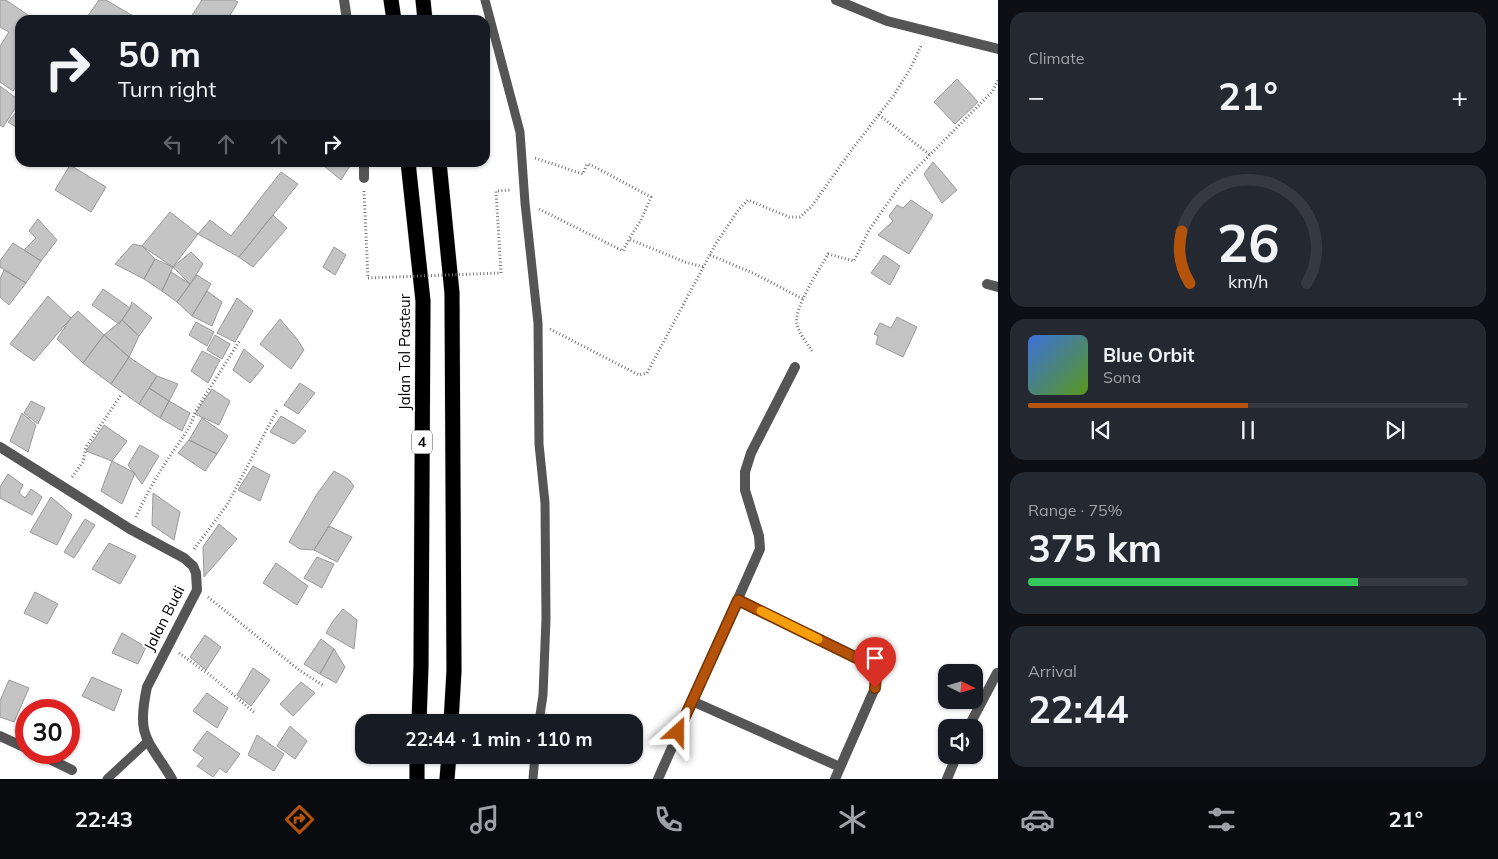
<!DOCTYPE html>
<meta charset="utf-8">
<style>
body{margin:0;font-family:Mulish,sans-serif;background:#242831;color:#f1f3f6;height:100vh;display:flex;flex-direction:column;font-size:19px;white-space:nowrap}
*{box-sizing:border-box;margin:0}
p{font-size:16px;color:#9ea1a6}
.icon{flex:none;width:28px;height:28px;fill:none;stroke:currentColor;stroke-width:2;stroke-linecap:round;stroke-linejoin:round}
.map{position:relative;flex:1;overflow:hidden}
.sheet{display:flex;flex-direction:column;gap:12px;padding:12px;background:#0d0f14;width:500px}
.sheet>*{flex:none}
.banner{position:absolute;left:15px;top:15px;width:475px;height:152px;border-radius:15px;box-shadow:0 1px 4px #0004;background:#171b24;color:#f1f3f6;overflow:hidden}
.needle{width:32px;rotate:95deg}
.buttons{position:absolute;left:938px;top:664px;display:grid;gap:10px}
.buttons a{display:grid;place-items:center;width:45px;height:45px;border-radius:10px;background:#171b24;box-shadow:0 1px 4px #0004;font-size:25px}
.speed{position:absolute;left:15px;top:699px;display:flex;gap:10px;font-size:25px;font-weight:700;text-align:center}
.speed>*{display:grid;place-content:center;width:65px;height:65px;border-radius:50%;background:#171b24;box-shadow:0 1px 4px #0004;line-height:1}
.speed .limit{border:8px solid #d22;background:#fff;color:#111}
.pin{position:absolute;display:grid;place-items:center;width:42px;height:42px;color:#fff;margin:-51px -21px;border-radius:50% 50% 50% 0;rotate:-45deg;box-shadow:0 0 5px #0007}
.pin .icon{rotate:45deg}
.me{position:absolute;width:55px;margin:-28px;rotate:24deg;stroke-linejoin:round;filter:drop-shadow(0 0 4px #0008)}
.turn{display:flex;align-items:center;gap:18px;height:105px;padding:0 20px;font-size:22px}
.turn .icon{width:65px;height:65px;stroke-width:2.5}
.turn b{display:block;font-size:35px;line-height:42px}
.lanes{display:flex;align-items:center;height:48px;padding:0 20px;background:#0003;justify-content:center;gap:25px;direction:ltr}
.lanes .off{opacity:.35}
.big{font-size:38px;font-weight:700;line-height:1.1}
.sheet .widget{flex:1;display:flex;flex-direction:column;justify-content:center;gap:8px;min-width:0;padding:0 18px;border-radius:15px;background:#242831}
.sheet .dial{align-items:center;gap:0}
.dial svg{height:130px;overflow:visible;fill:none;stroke:#363941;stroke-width:7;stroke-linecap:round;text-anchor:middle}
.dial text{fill:#f1f3f6;stroke:none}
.song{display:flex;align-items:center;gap:15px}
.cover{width:60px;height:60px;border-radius:8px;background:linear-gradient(135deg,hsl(220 70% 55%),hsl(90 70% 35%))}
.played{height:5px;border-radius:2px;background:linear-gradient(90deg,#b45309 50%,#363941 50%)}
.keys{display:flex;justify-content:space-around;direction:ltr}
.heat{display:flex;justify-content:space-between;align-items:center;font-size:28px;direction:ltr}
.charge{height:8px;border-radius:4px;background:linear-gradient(90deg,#34c759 75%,#363941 0)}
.trip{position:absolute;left:355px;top:714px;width:288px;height:50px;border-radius:15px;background:#171b24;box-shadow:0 1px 4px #0004;font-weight:700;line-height:50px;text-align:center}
.menu{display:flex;height:80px;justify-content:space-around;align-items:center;background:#090b0e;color:#9ea1a6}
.menu .icon{width:35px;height:35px}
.menu .current{color:#b45309}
.menu b{font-size:22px;color:#f1f3f6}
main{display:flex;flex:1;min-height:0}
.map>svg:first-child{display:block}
.building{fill:#c4c4c4;stroke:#999}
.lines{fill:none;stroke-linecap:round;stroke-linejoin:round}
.highway-casing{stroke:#dbdbdb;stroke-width:16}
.path{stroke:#777;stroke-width:3;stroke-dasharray:1 2.5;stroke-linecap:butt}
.lane{stroke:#555;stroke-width:9}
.street{stroke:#555;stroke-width:10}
.highway{stroke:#000;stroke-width:15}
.path-bridge{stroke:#777;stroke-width:3;stroke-dasharray:1 2.5;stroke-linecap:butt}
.route-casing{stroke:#753606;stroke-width:12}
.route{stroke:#b45309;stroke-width:9}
.slow{stroke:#f59e0b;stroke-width:9}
.labels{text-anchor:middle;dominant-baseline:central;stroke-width:4;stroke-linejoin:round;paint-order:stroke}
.shield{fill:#fff;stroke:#4c4c4c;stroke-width:1}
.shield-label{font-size:14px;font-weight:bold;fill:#000}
.street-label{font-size:15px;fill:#000;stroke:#fff}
</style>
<main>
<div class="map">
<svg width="998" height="779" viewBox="0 0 998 779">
<rect width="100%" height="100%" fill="#fff"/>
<path class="building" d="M0,0H6L35,20H20V81L13,91L0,82V46L9,32L0,27Z
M99,0H106L140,20H85Z
M202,0H234L238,2L227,20H189Z
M957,79L978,102L955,124L934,102Z
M0,86L20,101L3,127L0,125Z
M20,107V130L8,122Z
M325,162H351L352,163L341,180L323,165Z
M933,162L957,190L942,203L924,174Z
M70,165L106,187L91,212L55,190Z
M281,172L298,184L239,257L198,234L210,220L231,236Z
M911,200L933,215L909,254L878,235L893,221L889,216L897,205L903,208Z
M170,212L198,234L173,267L142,246Z
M273,215L287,228L253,267L239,257Z
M38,219L57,240L41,261L24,250L36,238L29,231Z
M13,243L41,261L26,283L0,267V261Z
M133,244L142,246L155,259L144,279L115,264Z
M334,247L346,255L335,275L323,267Z
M191,252L203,264L190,284L173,267Z
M884,255L900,266L890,285L871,273Z
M155,259L173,267L162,291L144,279Z
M4,270L26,283L9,305L0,297V279Z
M171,272L190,284L177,302L162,291Z
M197,275L211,284L192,316L177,302Z
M103,289L130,308L119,324L92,305Z
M207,291L222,302L212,326L192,316Z
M48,296L71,318L34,361L10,344Z
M237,298L253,311L235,342L217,333Z
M132,302L152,318L139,336L122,320L130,308Z
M78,311L104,335L83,363L57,339L71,318Z
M897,317L917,327L903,357L876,344L878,336L874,334L880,323L891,328Z
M280,319L297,339L304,350L291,369L260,344Z
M122,320L139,336L129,357L104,335Z
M196,322L214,332L207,346L189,335Z
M104,335L129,357L111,384L83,363Z
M215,335L230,344L222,359L207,350Z
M244,349L264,366L250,383L233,370Z
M202,351L220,360L208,383L191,371Z
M129,357L157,376L139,404L111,384Z
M157,376L178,384L169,401L149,388Z
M300,383L315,393L298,414L284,405Z
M149,388L169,401L160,418L139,404Z
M212,389L230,401L219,425L195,414Z
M31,401L45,408L38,424L24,413Z
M169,401L190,413L182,431L160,418Z
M22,413L36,425L28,452L10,441Z
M281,416L306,431L294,444L270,432Z
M202,418L228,436L217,454L189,440Z
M104,425L127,441L112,461L86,451Z
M189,440L217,454L205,471L178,453Z
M140,445L159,456L142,484L128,465Z
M112,461L135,473L122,504L101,491Z
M253,466L270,475L260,501L238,490Z
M334,471L348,479L354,486L314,550L300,549L289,542L317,494Z
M8,474L23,485L19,493L25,498L31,489L42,497L32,515L0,498V487Z
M153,493L180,512L174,540L152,525Z
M51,497L72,515L57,545L30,532Z
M85,519L95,525L74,558L64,552Z
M219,524L237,539L204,577L203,547Z
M329,526L352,537L337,562L314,550Z
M109,543L136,556L120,584L92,569Z
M317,557L334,564L322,588L304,578Z
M276,563L308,586L297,605L263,583Z
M35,592L58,604L47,624L24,613Z
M343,609L357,620L354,649L326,633L333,621Z
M122,633L146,647L138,664L112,653Z
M205,635L221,647L206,670L190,657Z
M321,639L334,649L320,674L304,664Z
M334,649L345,667L336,683L320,674Z
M253,668L270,680L251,706L237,695Z
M92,677L122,690L114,711L82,696Z
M9,680L29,688L14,722L0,717V701Z
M301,682L315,693L293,716L280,704Z
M207,693L228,708L217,728L193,711Z
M290,726L307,741L295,759L277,746Z
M207,731L240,754L226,773L220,768L213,777L197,766L204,758L193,750Z
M257,735L284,754L274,771L248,755Z"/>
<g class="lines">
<g class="highway-casing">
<path id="highway" d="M391,0L394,20
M423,0L425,20
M408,162L423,301L421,666L419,722
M439,162L452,293L454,671L451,722
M417,779V755
M447,779L449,755"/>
</g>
<path class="path" d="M879,115L930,155
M535,158L583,174L587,164L593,166L651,197L641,220L629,239
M364,191L368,278
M539,209L623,251L629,239L685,262L704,267
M710,255L755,274L803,299
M501,273L496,191L511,190
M550,329L639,375L647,373L715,245L739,209L748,200L789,217H800L812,206L850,152L894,95L910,69L922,44
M812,351C807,343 799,334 797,324C793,308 820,269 828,254L854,261L869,230L901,184L992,92L998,80
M72,477L83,462L86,447L121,395
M136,517C145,497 156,477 168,459C178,443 190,431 195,412L240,340
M194,549L227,505L277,410
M208,597L299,670L324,686
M179,653L210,675L254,712"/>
<path class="lane" d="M485,0L520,132L525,203L538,323L539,444L545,503L546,619L543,695L539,722
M107,779L147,742
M533,779L535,755"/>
<path class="street" d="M344,0L347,20
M836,0L887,21L998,49
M364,162V178
M987,284L998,287
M0,447L130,529L184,558L193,566L196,573L197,590L147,687C136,738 148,739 172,779
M738,600L871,665L876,676L875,688L835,779
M692,701L840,767
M968,728L997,673
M0,736L26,748
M35,752L72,770
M658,779L760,549L759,536L745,490V472L751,453L795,367
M947,779L957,755"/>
<use href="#highway" class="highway"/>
<path class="path-bridge" d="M368,278L501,273"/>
</g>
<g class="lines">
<g class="route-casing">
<path id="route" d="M678,732L738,600L871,665L876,676L875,688"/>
</g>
<use href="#route" class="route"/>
<path class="slow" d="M761,611L818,639"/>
</g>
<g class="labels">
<rect class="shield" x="412" y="430.5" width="20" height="23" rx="4"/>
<g class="shield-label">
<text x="422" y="442">4</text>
</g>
<g class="street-label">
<text transform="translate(404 352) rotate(-90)">Jalan Tol Pasteur</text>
<text transform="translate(164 618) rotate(-63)">Jalan Budi</text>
</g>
</g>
</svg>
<div class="buttons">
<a><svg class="needle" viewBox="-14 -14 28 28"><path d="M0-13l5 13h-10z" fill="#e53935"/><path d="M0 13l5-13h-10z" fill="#9ea1a6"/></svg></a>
<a><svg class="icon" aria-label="sound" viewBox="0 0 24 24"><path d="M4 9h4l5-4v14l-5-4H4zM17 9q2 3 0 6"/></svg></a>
</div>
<div class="speed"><div class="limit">30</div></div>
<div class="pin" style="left:875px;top:688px;background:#d93025"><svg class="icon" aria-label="arrive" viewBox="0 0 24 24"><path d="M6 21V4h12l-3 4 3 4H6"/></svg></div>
<svg class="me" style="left:678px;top:732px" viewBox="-20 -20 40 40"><path d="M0-17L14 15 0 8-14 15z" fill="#b45309" stroke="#fff" stroke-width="4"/></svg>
<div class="trip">22:44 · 1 min · 110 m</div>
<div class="banner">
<div class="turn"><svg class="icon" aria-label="right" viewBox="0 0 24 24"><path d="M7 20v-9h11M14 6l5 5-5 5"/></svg><div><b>50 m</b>Turn right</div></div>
<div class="lanes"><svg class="icon off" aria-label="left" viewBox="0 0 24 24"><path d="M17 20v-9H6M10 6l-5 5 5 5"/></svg><svg class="icon off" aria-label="ahead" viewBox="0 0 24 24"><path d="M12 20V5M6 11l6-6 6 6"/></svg><svg class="icon off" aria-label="ahead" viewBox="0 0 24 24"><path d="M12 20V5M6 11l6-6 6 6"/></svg><svg class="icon" aria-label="right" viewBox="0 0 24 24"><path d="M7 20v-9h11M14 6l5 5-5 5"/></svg></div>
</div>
</div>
<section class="sheet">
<div class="widget"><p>Climate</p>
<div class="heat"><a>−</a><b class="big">21°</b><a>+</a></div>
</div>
<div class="widget dial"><svg viewBox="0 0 100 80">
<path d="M14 69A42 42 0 1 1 86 69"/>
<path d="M14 69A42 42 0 0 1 9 37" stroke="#b45309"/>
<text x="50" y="56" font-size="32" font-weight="700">26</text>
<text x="50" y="72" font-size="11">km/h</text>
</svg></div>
<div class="widget">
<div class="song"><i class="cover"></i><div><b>Blue Orbit</b><p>Sona</p></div></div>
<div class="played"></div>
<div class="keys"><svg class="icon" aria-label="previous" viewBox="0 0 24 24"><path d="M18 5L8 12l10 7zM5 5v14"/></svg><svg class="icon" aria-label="pause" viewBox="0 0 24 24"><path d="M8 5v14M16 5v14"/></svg><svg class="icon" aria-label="next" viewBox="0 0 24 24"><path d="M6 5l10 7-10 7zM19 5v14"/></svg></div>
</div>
<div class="widget"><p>Range · 75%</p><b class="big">375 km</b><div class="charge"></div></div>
<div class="widget"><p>Arrival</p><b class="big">22:44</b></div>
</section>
</main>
<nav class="menu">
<b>22:43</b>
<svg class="icon current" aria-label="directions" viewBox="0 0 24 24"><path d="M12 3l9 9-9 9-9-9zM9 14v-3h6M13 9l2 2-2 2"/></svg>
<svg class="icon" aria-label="music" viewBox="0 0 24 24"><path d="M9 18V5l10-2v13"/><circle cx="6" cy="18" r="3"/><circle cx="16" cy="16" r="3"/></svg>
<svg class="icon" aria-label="phone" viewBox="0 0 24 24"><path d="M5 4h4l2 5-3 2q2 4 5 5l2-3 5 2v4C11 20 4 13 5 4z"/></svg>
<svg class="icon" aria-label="climate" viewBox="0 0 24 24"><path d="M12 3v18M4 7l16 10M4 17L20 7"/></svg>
<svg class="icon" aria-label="car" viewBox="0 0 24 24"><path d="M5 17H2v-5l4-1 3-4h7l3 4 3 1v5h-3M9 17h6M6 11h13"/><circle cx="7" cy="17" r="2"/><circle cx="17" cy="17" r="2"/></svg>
<svg class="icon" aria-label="filters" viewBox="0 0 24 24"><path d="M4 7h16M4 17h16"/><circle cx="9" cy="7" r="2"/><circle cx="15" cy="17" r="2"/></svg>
<b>21°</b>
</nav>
